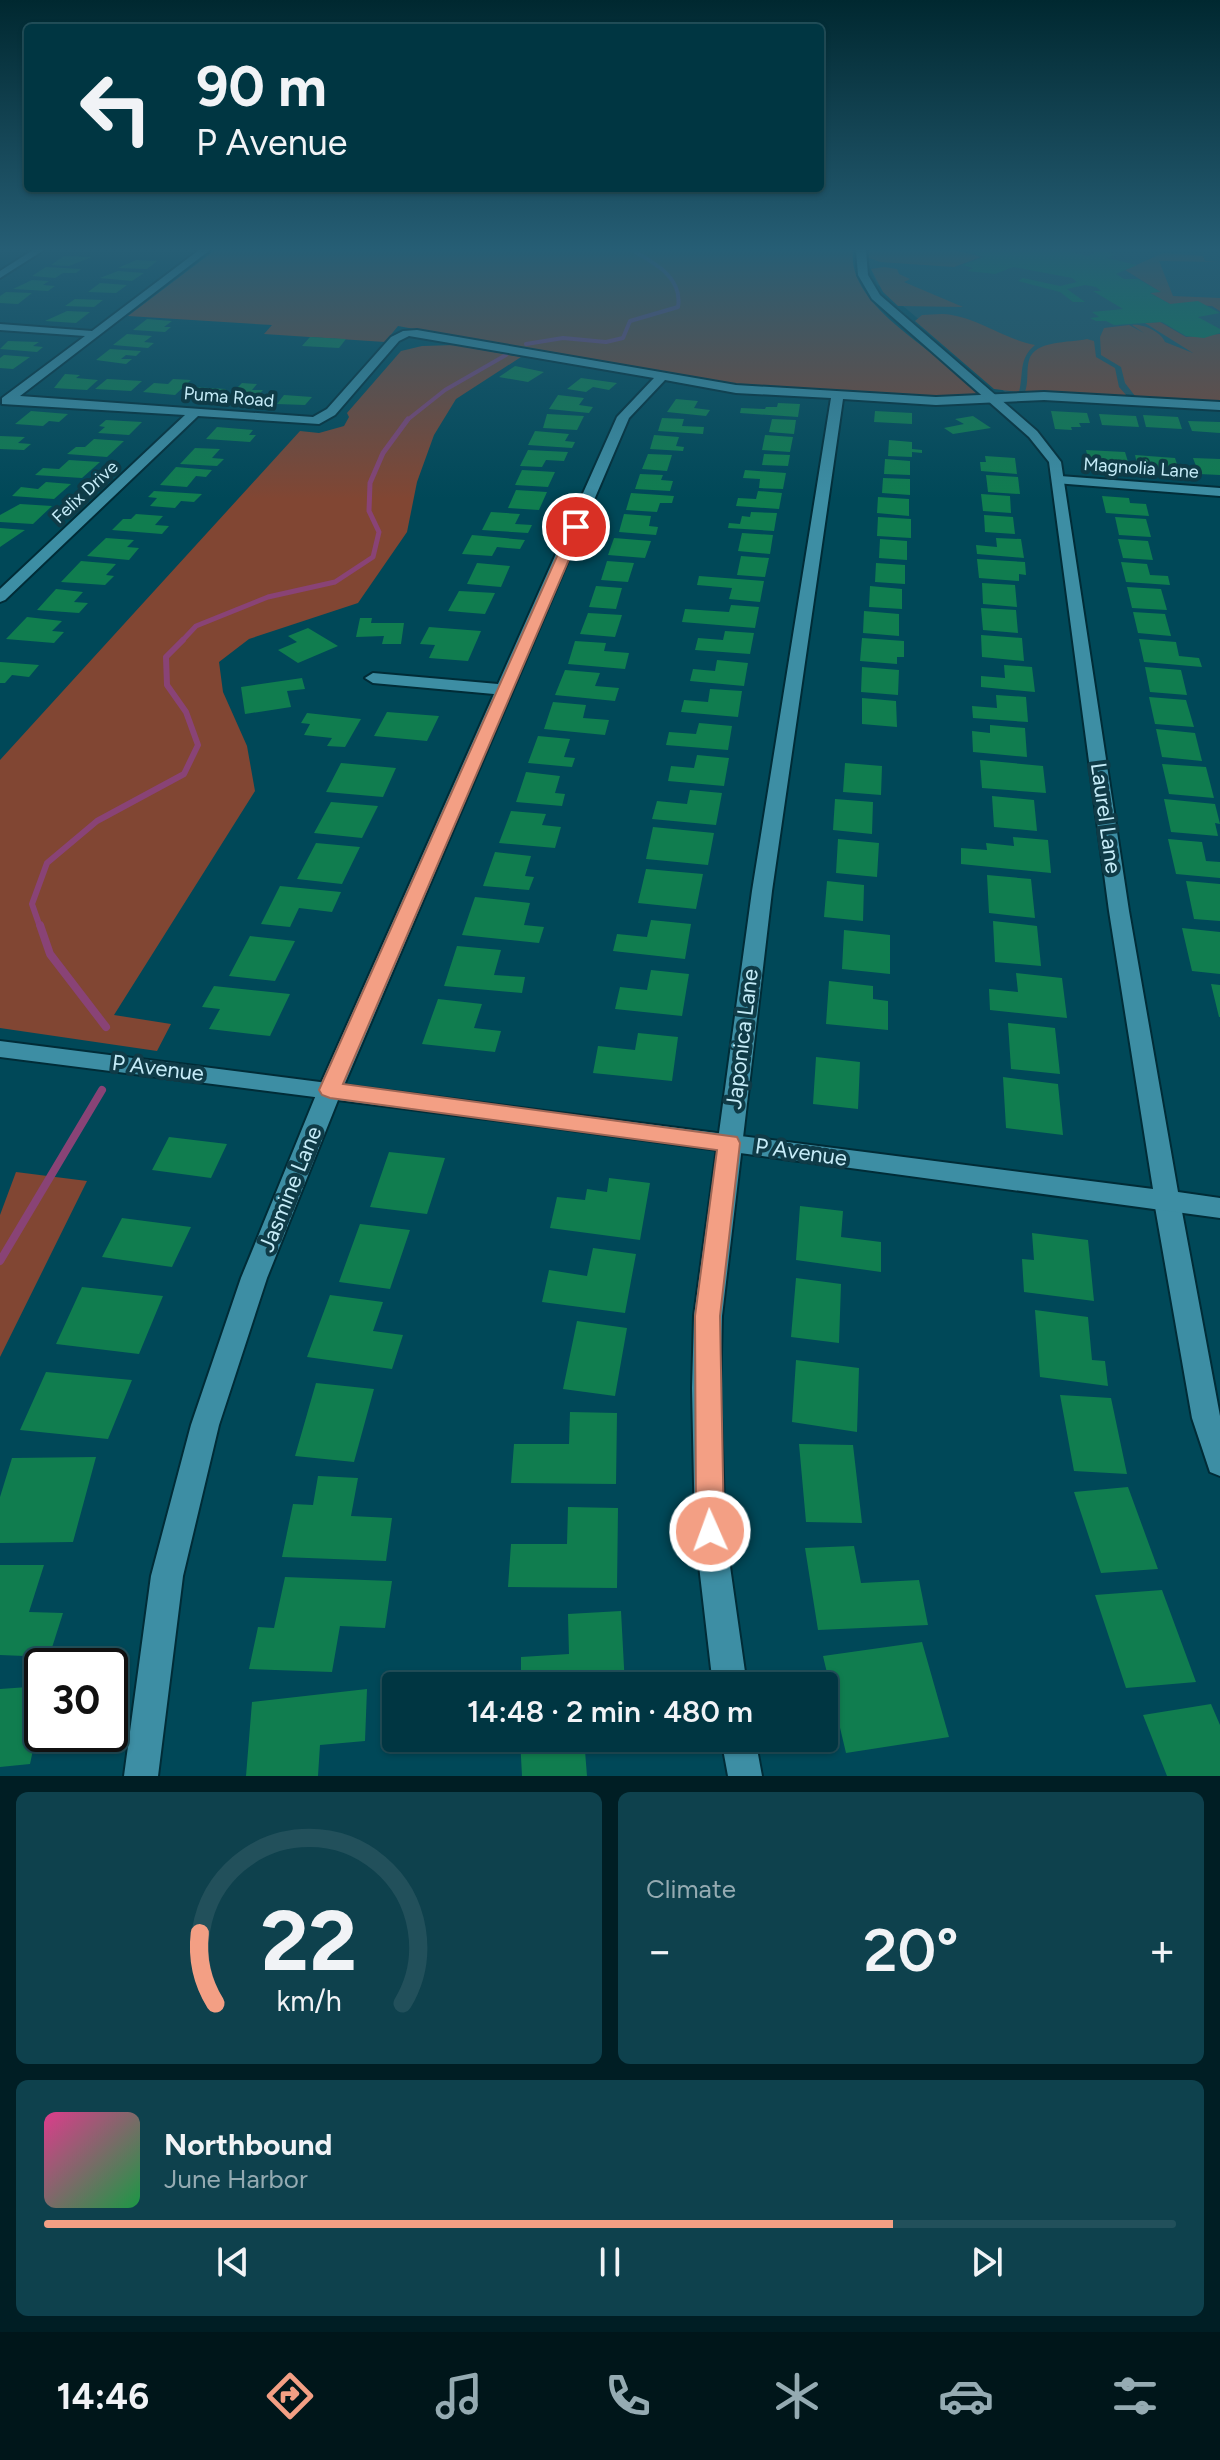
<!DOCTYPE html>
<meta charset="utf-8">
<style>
body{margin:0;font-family:Figtree,sans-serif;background:#0e414d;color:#f1f3f6;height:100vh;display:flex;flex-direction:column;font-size:30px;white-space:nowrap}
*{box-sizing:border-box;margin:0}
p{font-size:26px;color:#95abb2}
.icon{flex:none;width:44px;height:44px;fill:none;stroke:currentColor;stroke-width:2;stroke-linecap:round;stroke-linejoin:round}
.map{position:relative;height:1776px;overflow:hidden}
.details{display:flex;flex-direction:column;gap:16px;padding:16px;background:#001e24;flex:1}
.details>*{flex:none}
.top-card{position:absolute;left:24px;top:24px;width:800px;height:168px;border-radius:8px;box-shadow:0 2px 6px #0004,0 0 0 2px #22505b;background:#003642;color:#f1f3f6;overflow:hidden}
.speed{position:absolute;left:24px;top:1648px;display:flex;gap:16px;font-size:40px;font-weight:700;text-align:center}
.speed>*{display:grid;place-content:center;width:104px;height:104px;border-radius:50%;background:#003642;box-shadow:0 2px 6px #0004,0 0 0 2px #22505b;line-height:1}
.speed .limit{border:4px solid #111;border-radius:12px;background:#fff;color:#111}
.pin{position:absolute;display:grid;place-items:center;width:68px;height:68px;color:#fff;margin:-34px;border:4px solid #fff;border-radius:50%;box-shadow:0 2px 8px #0007}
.me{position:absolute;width:88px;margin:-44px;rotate:358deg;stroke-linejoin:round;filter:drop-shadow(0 0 6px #0008)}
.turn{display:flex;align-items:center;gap:28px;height:168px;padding:0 40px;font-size:36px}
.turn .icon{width:104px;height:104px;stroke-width:2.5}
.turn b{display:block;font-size:56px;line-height:68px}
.big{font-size:60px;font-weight:600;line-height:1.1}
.details .widget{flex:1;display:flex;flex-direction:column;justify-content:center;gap:12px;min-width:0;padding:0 28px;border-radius:12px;background:#0e414d}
.details .dial{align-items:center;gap:0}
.dial svg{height:208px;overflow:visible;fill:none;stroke:#22505b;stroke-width:7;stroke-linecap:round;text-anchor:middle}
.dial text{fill:#f1f3f6;stroke:none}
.song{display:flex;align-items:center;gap:24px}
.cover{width:96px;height:96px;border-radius:12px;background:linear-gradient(135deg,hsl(330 70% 55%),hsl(140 70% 35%))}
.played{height:8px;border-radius:4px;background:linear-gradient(90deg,#f39f84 75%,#22505b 75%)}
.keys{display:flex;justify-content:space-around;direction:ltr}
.heat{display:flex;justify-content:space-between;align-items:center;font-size:44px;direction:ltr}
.details .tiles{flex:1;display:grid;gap:16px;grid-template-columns:1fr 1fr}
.widget:last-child{grid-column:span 2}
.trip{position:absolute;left:382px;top:1672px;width:456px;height:80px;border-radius:8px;background:#003642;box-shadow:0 2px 6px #0004,0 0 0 2px #22505b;font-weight:600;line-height:80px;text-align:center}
.menu{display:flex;height:128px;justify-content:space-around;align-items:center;background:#00161a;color:#95abb2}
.menu .icon{width:56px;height:56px}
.menu .on{color:#f39f84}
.menu b{font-size:36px;color:#f1f3f6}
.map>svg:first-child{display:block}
.built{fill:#225360}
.green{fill:#814633}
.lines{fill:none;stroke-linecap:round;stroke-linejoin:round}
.stream-far3{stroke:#894376;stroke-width:4}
.stream-far2{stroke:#894376;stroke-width:5}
.stream-far1{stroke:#894376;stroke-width:6}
.stream{stroke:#894376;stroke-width:8}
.building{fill:#107d4f}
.minor-casing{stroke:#002c37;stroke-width:4}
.tertiary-casing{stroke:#002c37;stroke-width:4}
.minor{fill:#3d8ea4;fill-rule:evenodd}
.tertiary{fill:#3d8ea4;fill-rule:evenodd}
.route{fill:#f39f84;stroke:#9e6756;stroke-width:2}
.labels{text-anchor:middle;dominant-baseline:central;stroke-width:8;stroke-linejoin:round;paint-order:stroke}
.far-street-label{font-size:18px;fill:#c6ecf8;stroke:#0f3b47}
.street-label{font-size:22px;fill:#c6ecf8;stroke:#0f3b47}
</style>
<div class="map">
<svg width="1220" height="1776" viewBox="0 0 1220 1776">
<rect width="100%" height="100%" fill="#004858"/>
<path class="built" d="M871,250H1220V399L1044,390L1005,392L877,284L869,265Z"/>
<path class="green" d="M215,250H853C846,310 946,353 979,395L950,399L705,383L398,326L385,342L264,334L272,325L128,316Z
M870,250H955L981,257L954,267L880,262L869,258Z
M1163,253L1203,256L1205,261L1220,262L1159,261L1173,296L1220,298V311L1212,306L1170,304L1150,293L1159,291L1125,270Z
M884,267L897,269L899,274L910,279L904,282L963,307L898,306L883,292L871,269Z
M942,314C974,315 1003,339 1035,345C1018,359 1024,374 1019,392L994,389L915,321L922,315Z
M1160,322L1186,337L1220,334V401L1135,396L1125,383L1121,367L1101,355L1100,337L1104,328L1129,325L1144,333L1132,325C1143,323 1162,333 1165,342L1193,353L1145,323Z
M1087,339L1094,341L1096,357L1115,368L1119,387L1127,396L1025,392C1029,380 1026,371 1029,360C1035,340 1069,343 1087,339Z
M455,345L521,357L456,399L434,435L417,482L407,532L358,603L249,639L219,662L223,692L247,746L255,791L114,1015L171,1024L157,1051L0,1028V760L300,431L319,433L344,426L349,417L347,413L401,351L422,346Z
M16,1172L87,1181L0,1357V1215Z"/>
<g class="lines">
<path class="stream-far3" d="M526,344L563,338L606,342L623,338L630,321L678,307C683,277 654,263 632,250
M406,421L445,390L506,355"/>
<path class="stream-far2" d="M181,642L196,626L268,597L335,582L373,557L379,532L369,511L370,483L383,453L408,419"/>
<path class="stream-far1" d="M40,927L32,904L47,863L97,821L184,774L198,745L186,712L167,685L166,657L183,640"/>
<path class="stream" d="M40,925L50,954L106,1027
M0,1261L102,1090"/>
</g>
<path class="building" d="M963,250H1064L1087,256L1099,251L1116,254L1107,258L1137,265L1116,274L1124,279H1138L1161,292L1150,293L1170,304L1198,301L1220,313L1198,317L1220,329V333L1204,338L1186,336L1162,322L1114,325L1106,321H1096L1090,318L1099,317L1092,312L1123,309L1093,291H1101L1096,287L1085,285L1067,289L1085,302H1073L1060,292L1018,281L1023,278L1060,286L1077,282L1072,278L1013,267L995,274L967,271L973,268L962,265L984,257Z
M64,256L92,257L69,266L51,265Z
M136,260L157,261L147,269L118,268Z
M46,267L81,269L76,273H63L55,278L32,276Z
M118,271L144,273L132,281L100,278Z
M32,280L49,281L43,285L55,286L48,291L13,289Z
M100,283L127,285L116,293L88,292Z
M6,292L32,293L18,304L0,303V296Z
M75,299L103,300L94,307L65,306Z
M67,311L90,312L76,323L45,321Z
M147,319L172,321L164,327H171L165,332L133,330Z
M127,334L152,336L144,342L154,343L148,348L113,345Z
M310,337L346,339L339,348L302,346Z
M8,341L39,342L33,346L43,347L37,352L0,349Z
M110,349L141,351L136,356L126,355L121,359H132L126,364L96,360Z
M4,355L30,357L13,369L0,368V358Z
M515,366L544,372L528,382L499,377Z
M65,374L80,375L76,378L98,380L87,390L54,388Z
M581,378L617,383L609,390L593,387L586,392L567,389Z
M107,379L142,381L131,391L95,389Z
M173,379L191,380L175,395L143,392L154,383L168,384Z
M242,383L257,384L252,390H263L253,401L226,399Z
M192,387L226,389L216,399L181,397Z
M284,395L312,397L305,405L277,404Z
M558,395L584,398L579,405L593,407L589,413L549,409Z
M676,399L698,401L694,408L710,410L706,416L667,412Z
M778,403L800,404L798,417L740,413L741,408L765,409L766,407H777Z
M31,411L68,414L59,422L49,421L43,426L15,424Z
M875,411L912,413V424L874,422Z
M1051,411L1087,413L1090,423H1079L1081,427H1071L1072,430L1055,429Z
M547,414L584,416L577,430L543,428Z
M1099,414L1136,416L1139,427L1102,425Z
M1143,415L1178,417L1182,429L1146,427Z
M973,416L991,428L953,434L944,428L964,424L955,419Z
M662,418L684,419L682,426L704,427L703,434L658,431Z
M772,419L796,420L794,434L769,432Z
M106,420L142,422L129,435L98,433L105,427L99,426Z
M1188,421L1220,422V433L1192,431Z
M217,427L253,430L249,435H256L250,442L206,439Z
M535,431L569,434L565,441L575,442L572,448L528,445Z
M654,435L679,437L676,446L684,447L683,451L650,449Z
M765,435L793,437L790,452L762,450Z
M0,436L25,437L18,443L31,444L24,450L0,449Z
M94,439L124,441L107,457L67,454L76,447H85Z
M889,440L912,442V449L922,450V453L912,452V457L888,456Z
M195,448L220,449L212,458L224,459L217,466L180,464Z
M528,450L568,452L564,461L546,460L542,467L520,466Z
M1086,450L1125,452L1129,465L1089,462Z
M648,454L672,455L667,471L642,469Z
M764,454L790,455L788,466L762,465Z
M1135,455L1175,458L1179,470L1138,468Z
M985,456L1015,458L1017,474L981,471L980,462H986Z
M1193,458L1220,459V475L1199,474Z
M885,459L910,461V475L884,474Z
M69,460L100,462L82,478L35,475L43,468L59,469Z
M176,467L212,470L206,477L196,476L187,487L160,485Z
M522,470L555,472L548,487L515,485Z
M745,470L786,473L783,489L759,488L760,479L743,478Z
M640,474L663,475L661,480L673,481L670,491L635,489Z
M986,475L1018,477L1020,494L988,492Z
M883,478L910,479V495L882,493Z
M46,482L71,484L54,499L12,496L21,487L38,489Z
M516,490L547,492L539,510L508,508Z
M154,491L202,494L194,502L181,501L175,508L150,506L157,498L148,497Z
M758,491L782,493L779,509L736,506L738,498L756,499Z
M631,493L674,496L672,503H660L657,512L626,510Z
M981,494L1010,496L1011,513L983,511Z
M1102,496L1129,498L1130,503L1146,504L1149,516L1106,513Z
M878,497L909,499V516L877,513Z
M20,504L52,506L33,524L0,522V515Z
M491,512L520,514L515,524L532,525L528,533L482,530Z
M751,512L777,513L774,531L728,528L729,523L740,524L742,516L750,517Z
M136,514L163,516L155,525L169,526L162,534L112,530L123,519H131Z
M624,514L651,516L649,526L658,527L656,535L619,532Z
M984,515L1013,517L1015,534L985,532Z
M878,517L911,519V538L877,536Z
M1115,517L1146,519L1151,537L1119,535Z
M0,528L25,530L0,547Z
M742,533L773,535L770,554L738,551Z
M472,535L525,540L520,549L497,547L492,556L462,554Z
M106,538L134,540L127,547L139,548L129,560L87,556Z
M614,538L651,541L645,558L608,555Z
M996,538L1021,539L1024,558L977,554L976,545L997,547Z
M880,539L907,541V560L879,558Z
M1118,539L1148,541L1153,560L1123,558Z
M741,556L769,558L765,577L737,575Z
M977,559L1025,562L1026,575L1019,574V581L979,578Z
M81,561L116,564L106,575L114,576L105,585L61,582Z
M607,561L634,563L628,582L601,580Z
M1121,562L1147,564L1150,575L1168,576L1170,585L1126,582Z
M477,563L510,566L501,587L467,584Z
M876,563L905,565V584L875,582Z
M699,576L764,581L760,602L729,599L732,588L697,585Z
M982,583L1015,585L1017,607L983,604Z
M596,586L622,588L616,609L589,607Z
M870,586L902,589V609L869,607Z
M1127,587L1161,589L1167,610L1132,608Z
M56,589L83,592L74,602L88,603L79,613L37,610Z
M459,591L495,593L485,614L448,611Z
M731,605L759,607L755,628L682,622L685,609L729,612Z
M981,608L1016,610L1018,633L983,630Z
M864,611L899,614V636L863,633Z
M1133,612L1165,614L1171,636L1138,633Z
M588,613L622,615L615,637L580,634Z
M27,617L62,621L52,631L64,632L54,643L6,639Z
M360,618H372L371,623H404L401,644H382L384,636L356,637Z
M429,627L481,631L468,661L429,658L435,645L420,644Z
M308,628L338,646L298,663L278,650L297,642L288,636Z
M725,631L754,633L750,654L695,650L698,638L723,640Z
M981,635L1022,638L1024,661L982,657Z
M862,638L904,641V657H897V664L860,661Z
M1139,639L1176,642L1179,656L1199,658L1202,667L1144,662Z
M575,641L606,643L604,651L629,653L625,669L568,664Z
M717,660L748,663L744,686L690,681L693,669L715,671Z
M0,662L39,665L29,677L12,675L5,683H0Z
M1004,665L1032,667L1035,692L981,687V676L1005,678Z
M862,667L899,670L898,695L861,692Z
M1145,667L1181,670L1187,695L1150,692Z
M565,670L600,673L595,686L619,688L615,701L555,695Z
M302,678L305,689L287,691L291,707L245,714L241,687Z
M710,689L742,691L738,717L681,712L684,700L708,702Z
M996,695L1026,697L1028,722L973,718L972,706L997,708Z
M1149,697L1186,700L1194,727L1155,724Z
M862,698L896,701L897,727L862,724Z
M553,702L586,705L583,718L609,720L605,735L544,729Z
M387,712L439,716L427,741L374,736Z
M307,713L361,719L345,747L327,746L332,738L304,735L310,724L301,723Z
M699,723L732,726L728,750L666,745L669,732L696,734Z
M990,725L1025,728L1027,757L973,752L972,731L990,733Z
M1156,729L1195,733L1202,761L1162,757Z
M538,736L570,739L564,757L575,758L572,767L528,763Z
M697,755L729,758L724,786L668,781L671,766L694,768Z
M980,760L1043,766L1046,793L982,788Z
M341,763L396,768L383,797L326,792Z
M845,763L882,766L881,795L843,792Z
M1162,764L1206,767L1214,798L1169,794Z
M526,772L560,776L555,793L565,794L562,806L516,802Z
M690,790L722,793L716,825L652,819L657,801L687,804Z
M992,796L1034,800L1037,831L994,827Z
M835,799L873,802L872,834L833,830Z
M1164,799L1215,804L1220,824L1215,823L1218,836L1171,832Z
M331,802L378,806L362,838L314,833Z
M511,811L546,814L542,825L561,827L555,848L499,843Z
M653,827L714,833L708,865L646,859Z
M1013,837L1048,840L1051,873L961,864V848L987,850L986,843L1014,846Z
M838,839L879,843L877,877L836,873Z
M1168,839L1202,842L1206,861L1220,862V878L1176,874Z
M316,843L360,847L342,884L297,879Z
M495,852L531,856L525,876L534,877L529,890L483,886Z
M646,869L703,874L696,909L638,903Z
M987,875L1031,879L1035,918L989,913Z
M827,881L864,885L863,921L824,917Z
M1186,881L1220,884V921L1194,919Z
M280,886L341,892L332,912L299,908L290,927L261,924Z
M475,897L530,903L524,925L544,927L539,943L462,935Z
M651,920L691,924L685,959L613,951L617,934L647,937Z
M993,921L1037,926L1041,966L995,962Z
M1182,928L1220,932V974L1192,971Z
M844,930L890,935V974L842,969Z
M250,936L295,941L275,981L229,976Z
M457,946L501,950L494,975L525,977L522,993L444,986Z
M651,970L689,974L682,1016L615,1009L620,987L647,990Z
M1016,973L1062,978L1067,1018L990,1010L989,989L1018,992Z
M829,981L873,986V999L888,1001V1030L826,1024Z
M1211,984L1220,985V1017H1219Z
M214,986L290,994L270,1036L209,1029L220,1009L202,1007Z
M438,999L482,1004L474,1028L501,1031L495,1052L422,1044Z
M1008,1023L1055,1028L1060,1074L1011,1069Z
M638,1033L678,1037L672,1081L593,1073L598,1046L635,1050Z
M816,1057L860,1062L858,1109L813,1104Z
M1003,1077L1058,1084L1063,1135L1006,1128Z
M169,1137L227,1144L211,1178L152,1170Z
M389,1152L445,1158L427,1214L370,1207Z
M609,1178L650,1183L640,1240L550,1228L557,1197L585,1200L587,1189L607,1192Z
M800,1206L843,1211L841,1237L881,1242V1272L796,1260Z
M122,1218L191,1227L172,1267L102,1257Z
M360,1224L410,1230L390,1289L339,1282Z
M1032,1233L1088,1240L1094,1301L1024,1292L1022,1259L1034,1260Z
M593,1248L636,1254L625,1313L542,1302L549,1270L587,1276Z
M796,1278L841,1284L839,1343L791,1337Z
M82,1287L163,1296L139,1354L56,1344Z
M330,1295L383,1302L373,1331L403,1335L392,1369L307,1357Z
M1035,1310L1088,1317L1092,1360L1105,1361L1108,1386L1040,1377Z
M577,1321L627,1328L615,1396L563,1389Z
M796,1360L859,1368L857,1432L792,1422Z
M46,1372L132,1380L108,1439L20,1430Z
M316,1383L374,1389L354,1462L295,1456Z
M1060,1395L1111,1398L1127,1474L1074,1471Z
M570,1412L617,1413L616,1484L511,1483L514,1444H569Z
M799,1444L853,1445L862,1523L806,1522Z
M96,1457L73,1542L0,1543V1497L12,1458Z
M318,1476L358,1478L351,1516L392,1518L386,1561L282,1557L293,1504L313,1505Z
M1128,1487L1158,1569L1101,1573L1074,1492Z
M568,1507L618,1508L617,1588L508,1587L511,1544H567Z
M854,1546L861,1583L919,1580L928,1625L818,1630L805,1548Z
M0,1565H44L29,1612L63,1613L49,1657L0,1655Z
M285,1577L392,1581L385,1628L340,1626L332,1672L249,1669L258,1627L274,1628Z
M1162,1590L1196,1682L1126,1688L1095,1595Z
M621,1611L625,1686H521V1657L569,1654L568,1614Z
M922,1642L949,1737L846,1753L823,1656Z
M42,1686V1708L30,1764L0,1767V1689Z
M367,1689L365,1741L320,1745L318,1776H246L252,1702Z
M1211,1704L1220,1725V1776H1167L1143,1715Z
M520,1738H584L587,1776H522Z"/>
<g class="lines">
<g class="minor-casing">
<path id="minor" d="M33,250H44L0,278V271Z
M199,250H210L20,396L313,417L327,409L391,337L403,331L417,330L736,385L936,397L1044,392L1220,402V410L1044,400L936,405L843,399L772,891L722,1316L720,1388L725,1531L747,1686H713L695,1531L692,1388L694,1316L752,891L831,398L736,393L665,380L629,418L342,1090L267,1278L219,1425L183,1576L158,1776H124L151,1576L191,1425L241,1278L318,1090L494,694L373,683L365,678L373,673L498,684L617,417L654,378L409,336L399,341L335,415L319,424L198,416L5,600L0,602V589L185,415L2,404V398L85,336L0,330V324L92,331Z
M1060,476L1220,488V496L1055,483L1053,480Z
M1167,1191L1176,1194L1180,1201L1220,1416V1476L1210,1472L1192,1418L1154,1201L1158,1194Z
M721,1738H755L762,1776H728Z"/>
</g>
<g class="tertiary-casing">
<path id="tertiary" d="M856,250H866L868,275L880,295L1037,431L1061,462L1129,911L1178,1192L1220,1198V1218L526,1124L0,1057V1041L1153,1189L1109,911L1049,462L1029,437L872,299L858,275Z"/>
</g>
<use href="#minor" class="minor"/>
<use href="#tertiary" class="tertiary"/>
</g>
<linearGradient id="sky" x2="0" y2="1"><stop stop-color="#002830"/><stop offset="0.5" stop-color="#265e75"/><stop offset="1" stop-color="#265e75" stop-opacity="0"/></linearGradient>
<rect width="1220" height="499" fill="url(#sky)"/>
<path class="route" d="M576,523L583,527L343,1084L737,1137L740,1143L720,1316L724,1531L720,1540L710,1544L701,1540L696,1531L695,1316L717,1150L330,1098L322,1095L319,1090L570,527Z"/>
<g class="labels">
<g class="far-street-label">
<text transform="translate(229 397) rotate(5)">Puma Road</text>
<text transform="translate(1141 468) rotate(4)">Magnolia Lane</text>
<text transform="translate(85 492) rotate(-43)">Felix Drive</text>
</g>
<g class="street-label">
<text transform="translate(1106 818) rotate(82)">Laurel Lane</text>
<text transform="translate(742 1039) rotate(-83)">Japonica Lane</text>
<text transform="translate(158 1068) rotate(7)">P Avenue</text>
<text transform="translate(801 1152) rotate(8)">P Avenue</text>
<text transform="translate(290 1189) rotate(-68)">Jasmine Lane</text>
</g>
</g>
</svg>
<div class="speed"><div class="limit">30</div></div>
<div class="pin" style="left:576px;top:527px;background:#d93025"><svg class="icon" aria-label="arrive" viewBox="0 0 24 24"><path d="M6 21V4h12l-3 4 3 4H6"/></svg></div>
<svg class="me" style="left:710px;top:1531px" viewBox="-20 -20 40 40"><circle r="17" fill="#f39f84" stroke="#fff" stroke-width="3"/><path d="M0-11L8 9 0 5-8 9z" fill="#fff"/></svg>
<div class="trip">14:48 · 2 min · 480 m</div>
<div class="top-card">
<div class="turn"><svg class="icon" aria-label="left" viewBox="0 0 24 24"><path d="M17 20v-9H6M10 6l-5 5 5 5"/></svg><div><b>90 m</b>P Avenue</div></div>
</div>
</div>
<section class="details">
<div class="tiles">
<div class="widget dial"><svg viewBox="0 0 100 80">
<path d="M14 69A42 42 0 1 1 86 69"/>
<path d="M14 69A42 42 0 0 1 8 42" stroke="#f39f84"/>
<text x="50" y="56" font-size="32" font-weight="700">22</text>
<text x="50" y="72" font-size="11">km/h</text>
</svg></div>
<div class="widget"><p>Climate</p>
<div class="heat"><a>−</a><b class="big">20°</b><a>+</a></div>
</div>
<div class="widget">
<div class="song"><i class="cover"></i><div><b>Northbound</b><p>June Harbor</p></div></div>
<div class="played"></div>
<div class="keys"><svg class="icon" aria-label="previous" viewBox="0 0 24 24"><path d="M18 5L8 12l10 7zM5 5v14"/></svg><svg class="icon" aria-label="pause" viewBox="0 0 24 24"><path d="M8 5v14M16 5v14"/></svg><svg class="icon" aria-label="next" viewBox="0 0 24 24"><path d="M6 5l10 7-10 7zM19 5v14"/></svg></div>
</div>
</div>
</section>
<nav class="menu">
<b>14:46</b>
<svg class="icon on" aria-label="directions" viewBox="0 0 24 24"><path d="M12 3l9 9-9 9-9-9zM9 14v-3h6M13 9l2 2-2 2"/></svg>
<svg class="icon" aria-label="music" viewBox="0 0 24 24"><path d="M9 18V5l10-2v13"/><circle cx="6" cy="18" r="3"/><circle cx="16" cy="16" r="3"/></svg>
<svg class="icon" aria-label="phone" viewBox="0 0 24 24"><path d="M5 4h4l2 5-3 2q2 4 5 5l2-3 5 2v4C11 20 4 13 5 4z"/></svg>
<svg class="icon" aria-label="climate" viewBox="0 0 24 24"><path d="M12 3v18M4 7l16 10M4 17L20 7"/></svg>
<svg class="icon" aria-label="car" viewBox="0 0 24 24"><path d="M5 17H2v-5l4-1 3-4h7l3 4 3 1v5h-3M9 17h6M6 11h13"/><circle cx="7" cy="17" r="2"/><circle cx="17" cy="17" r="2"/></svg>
<svg class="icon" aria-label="filters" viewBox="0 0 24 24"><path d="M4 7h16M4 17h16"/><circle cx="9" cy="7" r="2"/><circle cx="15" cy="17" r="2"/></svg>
</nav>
